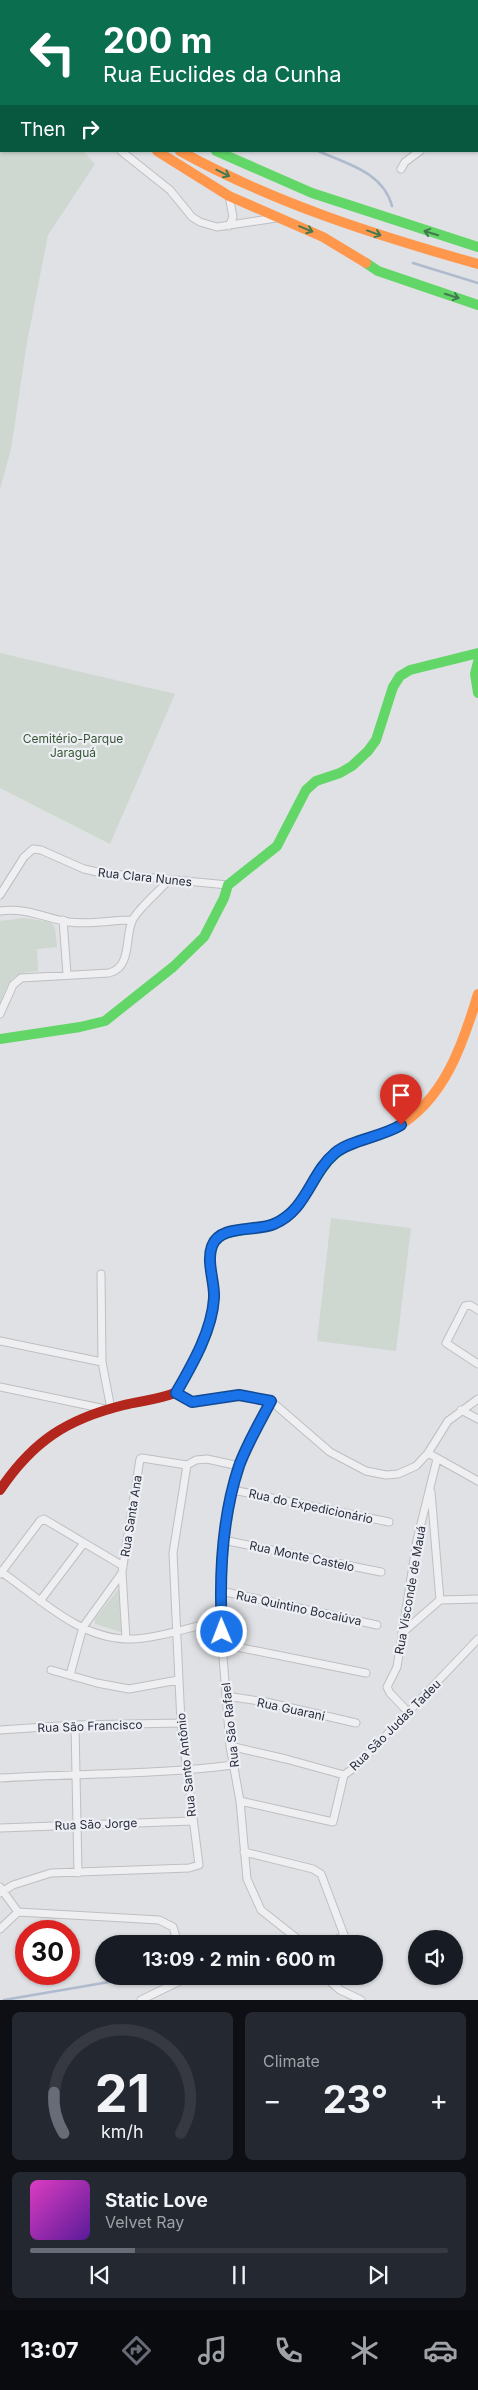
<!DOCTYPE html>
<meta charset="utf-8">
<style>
body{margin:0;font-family:Inter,sans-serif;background:#242831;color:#f1f3f6;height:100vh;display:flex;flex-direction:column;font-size:19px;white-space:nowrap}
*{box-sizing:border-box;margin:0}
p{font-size:16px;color:#9ea1a6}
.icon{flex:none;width:28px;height:28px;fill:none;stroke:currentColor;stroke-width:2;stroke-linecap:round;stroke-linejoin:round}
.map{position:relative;height:2000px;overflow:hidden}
.drawer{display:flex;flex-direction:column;gap:12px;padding:12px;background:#0d0f14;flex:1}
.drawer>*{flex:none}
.top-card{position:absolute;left:0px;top:0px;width:479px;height:152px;box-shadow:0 1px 4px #0004;background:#0b6e4f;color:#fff;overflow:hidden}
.fabs{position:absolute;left:408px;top:1930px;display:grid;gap:10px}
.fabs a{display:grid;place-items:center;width:55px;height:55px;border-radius:50%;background:#171b24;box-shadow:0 1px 4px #0004;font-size:25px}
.speed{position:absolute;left:15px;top:1920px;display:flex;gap:10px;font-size:25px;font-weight:700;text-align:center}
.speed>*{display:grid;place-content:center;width:65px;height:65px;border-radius:50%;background:#171b24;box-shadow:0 1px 4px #0004;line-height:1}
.speed .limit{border:8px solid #d22;background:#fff;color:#111}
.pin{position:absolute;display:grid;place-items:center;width:42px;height:42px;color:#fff;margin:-51px -21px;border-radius:50% 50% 50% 0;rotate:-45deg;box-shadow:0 0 5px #0007}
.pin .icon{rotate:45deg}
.me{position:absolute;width:55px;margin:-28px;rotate:359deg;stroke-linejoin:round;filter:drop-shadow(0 0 4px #0008)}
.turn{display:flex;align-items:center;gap:18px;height:105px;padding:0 20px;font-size:22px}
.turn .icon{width:65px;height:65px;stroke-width:2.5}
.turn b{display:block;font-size:35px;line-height:42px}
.then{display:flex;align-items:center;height:48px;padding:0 20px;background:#0003;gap:10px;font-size:19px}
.big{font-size:38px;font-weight:700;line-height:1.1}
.drawer .tile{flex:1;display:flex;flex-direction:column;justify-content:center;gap:8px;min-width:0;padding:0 18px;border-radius:8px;background:#242831}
.drawer .dial{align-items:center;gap:0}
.dial svg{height:130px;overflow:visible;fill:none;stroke:#363941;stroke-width:7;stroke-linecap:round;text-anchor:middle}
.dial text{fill:#f1f3f6;stroke:none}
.song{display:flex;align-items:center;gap:15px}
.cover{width:60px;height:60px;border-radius:8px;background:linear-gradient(135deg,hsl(310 70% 55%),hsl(270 70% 35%))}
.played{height:5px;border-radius:2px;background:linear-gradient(90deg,#686c77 25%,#363941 25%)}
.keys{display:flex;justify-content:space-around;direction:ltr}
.heat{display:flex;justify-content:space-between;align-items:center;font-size:28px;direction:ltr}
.drawer .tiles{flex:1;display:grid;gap:12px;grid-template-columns:1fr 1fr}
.tile:last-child{grid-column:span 2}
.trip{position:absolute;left:95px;top:1935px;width:288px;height:50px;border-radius:25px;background:#171b24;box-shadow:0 1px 4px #0004;font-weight:700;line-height:50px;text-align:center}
.dock{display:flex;height:80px;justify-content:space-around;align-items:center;background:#090b0e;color:#9ea1a6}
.dock .icon{width:35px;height:35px}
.dock .selected{color:#686c77}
.dock b{font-size:22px;color:#f1f3f6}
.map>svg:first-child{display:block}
.green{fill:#ced8d0}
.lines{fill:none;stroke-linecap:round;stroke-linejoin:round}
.stream{stroke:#afbace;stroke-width:2.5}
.street-casing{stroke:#bdbfc2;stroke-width:9}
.street{stroke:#efeff1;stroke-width:7}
.fast{stroke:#63d668;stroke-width:10}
.slow{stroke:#ff974d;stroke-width:10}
.jam{stroke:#b3261e;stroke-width:10}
.oneway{stroke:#437950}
.route-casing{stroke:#114b97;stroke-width:12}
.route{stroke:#1a73e8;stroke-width:9}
.labels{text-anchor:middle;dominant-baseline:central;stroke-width:4.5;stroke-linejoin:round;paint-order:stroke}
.park-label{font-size:12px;fill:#385736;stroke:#edeff4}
.street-label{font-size:12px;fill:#282d3c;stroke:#edeff4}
</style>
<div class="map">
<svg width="478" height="2000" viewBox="0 0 478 2000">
<rect width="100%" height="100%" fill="#dfe1e4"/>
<path class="green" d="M0,96L1,151H83L95,164L48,235L27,342L11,449L0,489Z
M0,653L175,694L110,844L0,788Z
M24,918L51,922L55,928L57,947L37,949L38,971C10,973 10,979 0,1003V921Z
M331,1218L411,1228L396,1351L317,1341Z
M120,1587L122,1632H121L95,1624V1619Z"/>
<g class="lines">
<path class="stream" d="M29,0L31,1
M318,151C347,164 383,172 392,206
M413,263L478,283
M4,2000L144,1976"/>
<g class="street-casing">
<path id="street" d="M367,0L369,1
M272,1L274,0
M374,1L376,0
M472,1L474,0
M0,77L1,78
M121,151L170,190L192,217L200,222L217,227L276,218
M401,169L405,162L420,151
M229,196L233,217L229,226
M0,895L24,857L33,849L41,850L84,869L102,873L228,885
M0,911C25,907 45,918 69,922C90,925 111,920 132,920
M63,920L67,974
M0,1014L13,985L21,978L109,973C133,967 124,935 133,919C140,907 158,892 168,881
M478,1310L470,1305L465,1306L446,1343L478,1364
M0,1341L102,1362L101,1274
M102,1362L111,1409
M0,1387L105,1409
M176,1393L192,1402L239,1395L250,1396L271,1401L330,1452L366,1471L386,1475L398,1474L416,1466L428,1453L448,1421L478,1399
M271,1401L239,1466L233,1490L221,1558L222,1644L230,1746L240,1801L247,1879L261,1910L304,1944
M461,1410L478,1419
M428,1453L478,1481
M233,1490L389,1522
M223,1540L381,1572
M0,1571C38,1597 78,1638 127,1639C152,1640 195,1626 221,1620
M0,1574L40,1521L44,1519L123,1566
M221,1591L377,1625
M440,1600L478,1599
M40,1601L84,1543
M402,1633L440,1600L431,1492
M126,1639L122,1572L140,1459L142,1458L187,1465L196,1460L207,1459L239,1466
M222,1644L366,1673
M51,1670L97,1683L129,1689L178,1680
M70,1675L83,1627L122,1573
M226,1696L266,1702L356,1723
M408,1712L390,1693L387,1687L397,1667L417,1540L437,1459
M75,1725L78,1873
M0,1730L75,1725L181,1723
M230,1746L286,1759L344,1775
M0,1778C78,1773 156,1775 233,1765
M240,1801L333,1822L344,1775L358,1765L478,1639
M0,1828L192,1821
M244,1852L313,1869L321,1874L344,1935L340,1938L320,1944
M0,1887L18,1912L159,1920L173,1927L178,1944
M0,1893L13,1885L51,1873L189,1868L199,1865L181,1723L173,1553L187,1465
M0,1929L18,1912
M324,1976L340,1990L361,2000
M141,2000L178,1982L181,1976"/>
</g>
<use href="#street" class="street"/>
<path class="fast" d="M0,17L1,18
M0,40L1,41
M216,151L312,193L478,247
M366,263L378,271L478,305
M478,662L475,674L478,693
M0,1039L80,1027L105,1021L173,967L204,937L224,898L228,885L277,846L306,790L316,781L340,773L352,766L368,751L376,740L393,687L400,676L410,670L478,653
M177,1392C192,1364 213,1333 214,1300C214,1278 206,1260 215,1239C238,1225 267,1233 288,1215C316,1192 317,1157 355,1143"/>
<path class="slow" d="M157,151L229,196L323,237L366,263
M180,151C274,203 375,235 478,264
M355,1143C368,1138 383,1135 395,1128C444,1101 463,1044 478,994"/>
<path class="jam" d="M0,1490C33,1441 67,1419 124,1405C141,1401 162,1399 177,1392"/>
</g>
<defs><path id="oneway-shaft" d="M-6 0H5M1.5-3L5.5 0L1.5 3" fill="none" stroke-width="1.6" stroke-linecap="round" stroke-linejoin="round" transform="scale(1.25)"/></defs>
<g class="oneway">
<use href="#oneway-shaft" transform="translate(223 173) rotate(27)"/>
<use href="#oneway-shaft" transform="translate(306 229) rotate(22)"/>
<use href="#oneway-shaft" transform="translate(374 233) rotate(20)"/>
<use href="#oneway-shaft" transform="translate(431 233) rotate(-163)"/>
<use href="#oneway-shaft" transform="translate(452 296) rotate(18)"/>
</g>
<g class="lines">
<g class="route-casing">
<path id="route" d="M222,1632C219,1577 221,1520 239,1466C247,1444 260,1422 271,1401L239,1395L192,1402L176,1393C192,1365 212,1331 214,1298C215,1282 206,1262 212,1246C220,1224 256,1232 274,1224C307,1210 310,1174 335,1153C350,1140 382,1137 401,1125"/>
</g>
<use href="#route" class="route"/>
</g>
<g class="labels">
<g class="park-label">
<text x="73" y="738">Cemitério-Parque<tspan x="73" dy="14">Jaraguá</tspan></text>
</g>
<g class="street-label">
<text transform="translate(145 877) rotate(6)">Rua Clara Nunes</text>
<text transform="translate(311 1506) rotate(12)">Rua do Expedicionário</text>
<text transform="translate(131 1516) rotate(-81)">Rua Santa Ana</text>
<text transform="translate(302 1556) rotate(12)">Rua Monte Castelo</text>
<text transform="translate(410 1590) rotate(-80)">Rua Visconde de Mauá</text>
<text transform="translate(299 1608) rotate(12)">Rua Quintino Bocaiúva</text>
<text transform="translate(291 1709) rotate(12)">Rua Guarani</text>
<text transform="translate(230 1725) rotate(-96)">Rua São Rafael</text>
<text transform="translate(395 1725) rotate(-45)">Rua São Judas Tadeu</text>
<text transform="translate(90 1726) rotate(-2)">Rua São Francisco</text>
<text transform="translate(186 1765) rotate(-96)">Rua Santo Antônio</text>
<text transform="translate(96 1824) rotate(-2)">Rua São Jorge</text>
</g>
</g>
</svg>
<div class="fabs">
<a><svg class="icon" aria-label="sound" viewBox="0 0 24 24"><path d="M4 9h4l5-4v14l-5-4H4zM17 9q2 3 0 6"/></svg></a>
</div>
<div class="speed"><div class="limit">30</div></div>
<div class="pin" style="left:401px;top:1125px;background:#d93025"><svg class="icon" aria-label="arrive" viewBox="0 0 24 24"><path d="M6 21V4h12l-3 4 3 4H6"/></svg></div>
<svg class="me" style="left:222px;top:1632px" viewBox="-20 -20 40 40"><circle r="17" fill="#1a73e8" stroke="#fff" stroke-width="3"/><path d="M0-11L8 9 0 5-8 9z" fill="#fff"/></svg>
<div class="trip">13:09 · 2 min · 600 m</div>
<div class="top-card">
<div class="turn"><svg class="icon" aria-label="left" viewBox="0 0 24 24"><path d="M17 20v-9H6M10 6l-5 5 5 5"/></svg><div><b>200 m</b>Rua Euclides da Cunha</div></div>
<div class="then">Then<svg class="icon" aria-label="right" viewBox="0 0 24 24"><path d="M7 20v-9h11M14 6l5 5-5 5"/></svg></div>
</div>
</div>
<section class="drawer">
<div class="tiles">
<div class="tile dial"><svg viewBox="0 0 100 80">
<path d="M14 69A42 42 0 1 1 86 69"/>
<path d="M14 69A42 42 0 0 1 8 44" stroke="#686c77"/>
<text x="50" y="56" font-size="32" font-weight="700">21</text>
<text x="50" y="72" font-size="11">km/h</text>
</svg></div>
<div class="tile"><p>Climate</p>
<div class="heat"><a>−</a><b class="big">23°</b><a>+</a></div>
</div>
<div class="tile">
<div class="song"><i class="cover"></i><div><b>Static Love</b><p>Velvet Ray</p></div></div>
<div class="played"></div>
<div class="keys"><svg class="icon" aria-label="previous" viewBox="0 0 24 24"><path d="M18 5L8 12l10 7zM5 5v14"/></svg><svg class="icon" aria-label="pause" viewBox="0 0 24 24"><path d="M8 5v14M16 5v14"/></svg><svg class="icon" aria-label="next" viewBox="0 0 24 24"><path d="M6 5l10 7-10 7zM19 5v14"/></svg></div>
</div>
</div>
</section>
<nav class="dock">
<b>13:07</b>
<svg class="icon selected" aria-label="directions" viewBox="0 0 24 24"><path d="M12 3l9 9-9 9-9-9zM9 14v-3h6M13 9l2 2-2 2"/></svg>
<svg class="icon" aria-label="music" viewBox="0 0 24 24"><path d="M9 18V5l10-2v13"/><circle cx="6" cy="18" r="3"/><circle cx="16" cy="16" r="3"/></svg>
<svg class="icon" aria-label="phone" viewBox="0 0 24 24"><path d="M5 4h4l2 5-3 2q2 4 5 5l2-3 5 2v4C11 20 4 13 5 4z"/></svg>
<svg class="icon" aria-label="climate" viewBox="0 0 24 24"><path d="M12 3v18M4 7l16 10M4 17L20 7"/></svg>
<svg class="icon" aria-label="car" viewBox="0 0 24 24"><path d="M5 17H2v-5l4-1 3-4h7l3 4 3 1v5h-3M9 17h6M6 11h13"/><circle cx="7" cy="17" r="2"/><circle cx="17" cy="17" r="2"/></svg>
</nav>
